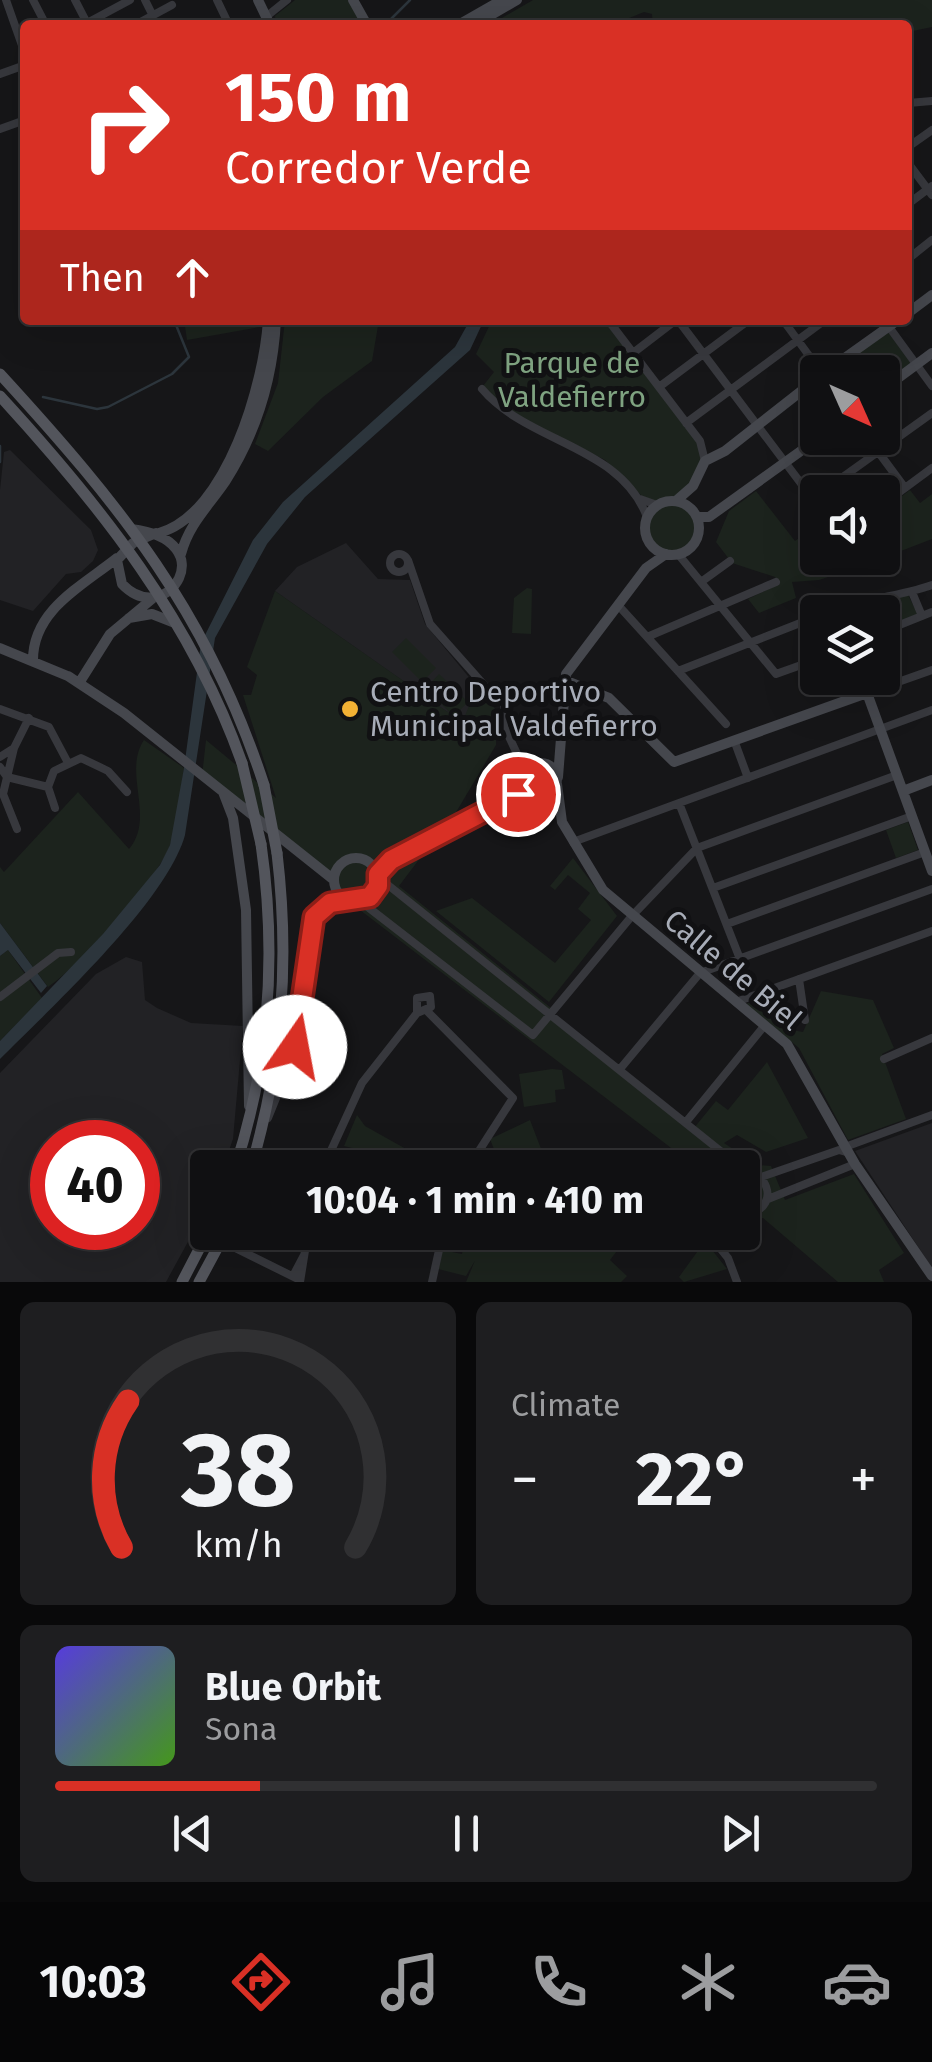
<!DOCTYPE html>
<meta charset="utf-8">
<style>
body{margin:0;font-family:"Fira Sans",sans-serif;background:#1e1e20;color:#f1f3f6;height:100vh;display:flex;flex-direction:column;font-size:38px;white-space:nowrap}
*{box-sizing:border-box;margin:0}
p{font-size:32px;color:#9c9d9f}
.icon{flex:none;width:55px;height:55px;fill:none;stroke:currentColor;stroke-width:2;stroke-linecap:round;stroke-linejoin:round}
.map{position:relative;height:1282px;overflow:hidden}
.side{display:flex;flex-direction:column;gap:20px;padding:20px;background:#09090a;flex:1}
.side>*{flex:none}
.banner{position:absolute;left:20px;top:20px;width:892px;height:305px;border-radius:10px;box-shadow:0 10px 40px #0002,0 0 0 2px #303032;background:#d93025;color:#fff;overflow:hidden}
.needle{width:65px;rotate:135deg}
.buttons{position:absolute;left:800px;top:355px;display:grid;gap:20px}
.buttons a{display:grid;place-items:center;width:100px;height:100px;border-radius:10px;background:#101012;box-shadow:0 10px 40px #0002,0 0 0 2px #303032;font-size:50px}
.speed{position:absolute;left:30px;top:1120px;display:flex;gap:20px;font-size:50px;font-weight:700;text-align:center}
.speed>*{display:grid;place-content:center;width:130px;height:130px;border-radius:50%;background:#101012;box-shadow:0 10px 40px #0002,0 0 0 2px #303032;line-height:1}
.speed .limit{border:15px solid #d22;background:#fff;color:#111}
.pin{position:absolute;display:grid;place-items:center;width:85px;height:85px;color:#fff;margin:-42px;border:5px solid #fff;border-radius:50%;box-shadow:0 2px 10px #0007}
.me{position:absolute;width:110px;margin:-55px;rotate:12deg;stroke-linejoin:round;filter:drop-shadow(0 0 8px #0008)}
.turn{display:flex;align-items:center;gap:35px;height:210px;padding:0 40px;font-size:45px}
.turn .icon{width:130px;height:130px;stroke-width:2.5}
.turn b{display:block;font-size:70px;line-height:85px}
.then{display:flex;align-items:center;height:95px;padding:0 40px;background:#0003;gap:20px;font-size:38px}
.big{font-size:75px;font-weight:700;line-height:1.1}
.side .card{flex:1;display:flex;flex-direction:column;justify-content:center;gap:15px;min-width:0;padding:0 35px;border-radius:15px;background:#1e1e20}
.side .dial{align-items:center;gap:0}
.dial svg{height:260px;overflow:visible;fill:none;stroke:#303032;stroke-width:7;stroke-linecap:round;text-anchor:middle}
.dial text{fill:#f1f3f6;stroke:none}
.song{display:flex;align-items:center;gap:30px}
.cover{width:120px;height:120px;border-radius:15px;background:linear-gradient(135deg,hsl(250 70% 55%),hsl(100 70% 35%))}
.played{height:10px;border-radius:5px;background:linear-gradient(90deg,#d93025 25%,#303032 25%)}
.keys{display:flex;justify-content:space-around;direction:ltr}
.heat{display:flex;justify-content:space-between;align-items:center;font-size:55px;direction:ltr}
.side .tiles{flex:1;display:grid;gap:20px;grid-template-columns:1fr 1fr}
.card:last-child{grid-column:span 2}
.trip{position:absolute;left:190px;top:1150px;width:570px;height:100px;border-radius:10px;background:#101012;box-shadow:0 10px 40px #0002,0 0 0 2px #303032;font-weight:700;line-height:100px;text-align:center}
.menu{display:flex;height:160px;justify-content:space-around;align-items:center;background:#060607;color:#9c9d9f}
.menu .icon{width:70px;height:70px}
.menu .current{color:#d93025}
.menu b{font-size:45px;color:#f1f3f6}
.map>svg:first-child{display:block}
.built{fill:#222225;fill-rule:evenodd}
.green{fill:#1c231d}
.water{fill:#2c353c}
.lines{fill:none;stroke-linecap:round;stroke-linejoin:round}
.stream{stroke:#2c353c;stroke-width:2.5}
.street{stroke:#37383d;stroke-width:8}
.secondary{stroke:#45474d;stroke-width:10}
.primary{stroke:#53555c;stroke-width:11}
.primary-bridge{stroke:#53555c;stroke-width:11}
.route-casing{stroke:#8d1f18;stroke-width:25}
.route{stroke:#d93025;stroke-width:18}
.poi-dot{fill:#f2b134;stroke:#111113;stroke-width:4}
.labels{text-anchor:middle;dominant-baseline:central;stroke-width:10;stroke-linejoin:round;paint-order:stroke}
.park-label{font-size:30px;fill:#7fa381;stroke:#111113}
.poi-label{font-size:30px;fill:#a8adb8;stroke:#111113;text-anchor:start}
.street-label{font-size:30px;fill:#a8adb8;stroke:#111113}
</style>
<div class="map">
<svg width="932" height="1282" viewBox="0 0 932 1282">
<rect width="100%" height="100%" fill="#161618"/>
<path class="built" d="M10,450L91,530L98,550L93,561L81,572L66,574L33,611L0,600V490L4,452Z
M346,543L378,579L410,580L425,624L477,687L463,723L275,591L297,567Z
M126,957L142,962L145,1000L157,1008L191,1023L243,1026L233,1139L223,1167L208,1168L207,1207L166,1282H0V1073L96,974ZM52,1142H138V1228H52Z
M932,1123V1268L855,1151Z"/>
<path class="green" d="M295,0H349L362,25H276L275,16Z
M533,0H932V27L908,32V25H653L652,14L644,12L612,25H490Z
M184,320H256L260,327L187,340Z
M285,320H379L372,361L323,397L268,451L255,444L278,383Z
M492,320H604L702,448C703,481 678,505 646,500L605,460L512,413L483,386L494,372L476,354Z
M889,327L916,365L883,390L882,372H825Z
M910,490L920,503L932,494V539L901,551L898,557L894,547L883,552V510Z
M756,491L795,541L817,525L818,558H868L853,563L855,568L819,580L792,582L796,598L759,613L748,599L777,585L775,577L732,563L716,542L729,511Z
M647 527a24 24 0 1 1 48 0a24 24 0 1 1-48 0Z
M527,588L532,589L531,634L512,633L514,598Z
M275,591L452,715L426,688L439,674L468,702L454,716L462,723L477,687L496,710V745L452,819L417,836L429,832L433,841L399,886L551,1008L554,1017L694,1128L716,1101L728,1110L767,1062L808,1138L766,1152L737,1135L724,1143L757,1165L771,1166L785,1200L854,1174L904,1253L879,1270L884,1282H838L763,1218L743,1219L742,1168L696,1167L343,897L334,880L202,776L206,740L276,798L243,695H251L257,675L247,667Z
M908,595L918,614L888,626L877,598Z
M406,638L436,668L422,682L392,652Z
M144,740L184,768C180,793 178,821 170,845C159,878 77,969 48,987L0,923V867L4,872L78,792L129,849C156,817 122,773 144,740Z
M908,822L918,850L896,858L886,830Z
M573,858L617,916L549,1002L436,911L472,898L555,963L591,920L578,909L590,893L568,875L555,890L550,886Z
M8,950L42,998L0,1041V956Z
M781,990L787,1029L803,1032L821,991L873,1000L894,1048L882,1054L906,1119L848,1140L799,1048L746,1004Z
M552,1069L562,1070L565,1089L555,1090L556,1102L524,1107L519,1074Z
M357,1115L365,1126L431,1163L430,1167L344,1146Z
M530,1120L548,1167H501L490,1139Z
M496,1232L603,1233L620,1247L610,1260L627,1276L621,1282H466L479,1251Z
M466,1233H491L466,1276L438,1269L442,1250L462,1254Z
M705,1241L727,1269L684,1282L679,1277Z"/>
<path class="water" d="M470,320H484L470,350L305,497L267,544L215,638L185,835C167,901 51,1008 0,1059V1041L103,934L160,865L170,845L184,768L201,643L253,540L283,502L455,347Z
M0,923L47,986L41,993L8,950L0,956Z"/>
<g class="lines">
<path class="stream" d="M385,25L410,0
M43,397L97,409L108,407L172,374L189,357L174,320
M0,462V446"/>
<path class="street" d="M6,0L25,54
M33,0L46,25
M75,0L88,25
M145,0L153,16
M217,0L229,25
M267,16L287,0
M87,23L130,0
M135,25L172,5
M0,74L25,65
M908,103L932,101
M0,129L25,120
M908,147L932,130
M908,163L932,195
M908,204L932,186
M908,259L932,240
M608,320L700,441L705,461
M678,320L818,506
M783,320L821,372
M884,320L932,386
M633,353L676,320
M659,387L749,320
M482,389C529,444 620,445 647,517
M686,423L825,320
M868,438L905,488
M822,492L932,413
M640,499L657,505
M882,505L932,468
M390 563a9 9 0 1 1 18 0a9 9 0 1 1-18 0Z
M678,554L776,674L818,659
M408,560L430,624L492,694L504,699V726L526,773
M701,582L730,561
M912,592L922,616
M618,605L726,724
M825,612C862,598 896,598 932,585
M882,632L932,612
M647,637L776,582
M678,671L818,616
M860,678L867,693L932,670
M0,709L49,727L67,761
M734,740L748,778
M14,748L3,794L17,829
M0,757L14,748L29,718
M0,767L7,777L48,787
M679,803L740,959
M55,808L48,787L54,771L81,758L108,771L127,792
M573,842L932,710
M378,877L748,1173
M713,888L912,816
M360,901L533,1035L631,917L697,848L897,775
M727,924L925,852
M799,979L805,1020
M0,997L58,953L71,952
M736,1002L932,931
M427,1011L513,1098L468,1168
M884,1059L932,1038
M620,1069L700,973L932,889
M268,1118L287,1071
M686,1122L765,1025
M845,1147L932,1115
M323,1168L362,1083L417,1013L431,1007L430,996L417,998V1013
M761,1177L839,1150L846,1152
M768,1199L855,1164
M742,1213C765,1215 775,1195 761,1178
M218,1232L229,1245L300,1280
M707,1232L728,1258L737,1282
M293,1276L304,1255
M300,1282L308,1232
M432,1282L443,1232"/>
<path class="secondary" d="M258,0L270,25
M353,0L367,25
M458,25L502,0
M474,25L517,0
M908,313L932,295
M825,372L898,320
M882,390L932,353
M677,500L693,486L705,461L725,451L818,378
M645 528a27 27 0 1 1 54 0a27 27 0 1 1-54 0Z
M698,517H709L819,438
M131,529C226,540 167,631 122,584L117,560L133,543L156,533
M159,533C227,514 264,383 268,320
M181,554C189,524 208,507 225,482C257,432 273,379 276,320
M129,618L152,614L175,623
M0,648L70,677
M33,660C33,610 82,586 117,558
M68,676L124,713L334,880
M81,680L110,634L152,599
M564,680L609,698L674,762L867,693L932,871
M525 779a16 16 0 1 1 32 0a16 16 0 1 1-32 0Z
M558,777L566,674L646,568L666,554
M557,784L562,822L603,890L787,1044L855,1164L932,1276
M903,791L932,780
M223,792L233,818L246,910L249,1106
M334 880a22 22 0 1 1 44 0a22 22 0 1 1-44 0Z
M378,874C396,850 502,794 532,792
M287,1071L302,1020L310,931L324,906L347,900"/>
<path class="primary" d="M0,374C120,505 208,613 264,785
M0,396C101,506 192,621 242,763
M235,1168C270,1061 277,955 261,844
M251,1168C282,1062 290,963 277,853
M182,1282L208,1232
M199,1282L226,1232"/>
<path class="primary-bridge" d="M242,763L261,844
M264,785L277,853"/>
</g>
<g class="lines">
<g class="route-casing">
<path id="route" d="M295,1047L314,917L330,903L370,897L378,886V874L391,860L518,794"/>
</g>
<use href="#route" class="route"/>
</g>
<circle class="poi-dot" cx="350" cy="709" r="10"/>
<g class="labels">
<g class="park-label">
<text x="572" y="363">Parque de<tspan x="572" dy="34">Valdefierro</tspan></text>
</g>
<g class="poi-label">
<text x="370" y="692">Centro Deportivo<tspan x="370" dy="34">Municipal Valdefierro</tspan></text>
</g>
<g class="street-label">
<text transform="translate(733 970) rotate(40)">Calle de Biel</text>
</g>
</g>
</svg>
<div class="buttons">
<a><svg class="needle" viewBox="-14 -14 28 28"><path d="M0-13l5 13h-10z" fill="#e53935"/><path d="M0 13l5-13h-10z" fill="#9c9d9f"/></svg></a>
<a><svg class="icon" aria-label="sound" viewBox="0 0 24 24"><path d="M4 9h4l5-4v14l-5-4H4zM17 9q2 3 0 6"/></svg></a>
<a><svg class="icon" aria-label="layers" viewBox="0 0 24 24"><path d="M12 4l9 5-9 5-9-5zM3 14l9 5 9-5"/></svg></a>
</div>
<div class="speed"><div class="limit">40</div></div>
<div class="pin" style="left:518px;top:794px;background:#d93025"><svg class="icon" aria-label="arrive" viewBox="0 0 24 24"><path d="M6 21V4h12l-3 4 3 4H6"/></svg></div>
<svg class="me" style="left:295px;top:1047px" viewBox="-20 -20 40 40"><circle r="19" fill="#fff"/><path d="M0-13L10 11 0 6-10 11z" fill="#d93025"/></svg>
<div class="trip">10:04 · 1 min · 410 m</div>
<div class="banner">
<div class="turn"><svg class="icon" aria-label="right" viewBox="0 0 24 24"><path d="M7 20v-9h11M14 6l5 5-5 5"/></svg><div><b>150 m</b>Corredor Verde</div></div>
<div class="then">Then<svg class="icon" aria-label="ahead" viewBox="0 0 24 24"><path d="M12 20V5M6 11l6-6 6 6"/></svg></div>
</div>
</div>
<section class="side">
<div class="tiles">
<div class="card dial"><svg viewBox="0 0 100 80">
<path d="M14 69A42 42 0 1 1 86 69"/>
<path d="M14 69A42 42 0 0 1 16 24" stroke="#d93025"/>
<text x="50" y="56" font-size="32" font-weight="700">38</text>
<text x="50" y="72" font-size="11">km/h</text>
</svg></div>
<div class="card"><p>Climate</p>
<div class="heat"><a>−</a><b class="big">22°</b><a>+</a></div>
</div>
<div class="card">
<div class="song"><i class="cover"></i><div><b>Blue Orbit</b><p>Sona</p></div></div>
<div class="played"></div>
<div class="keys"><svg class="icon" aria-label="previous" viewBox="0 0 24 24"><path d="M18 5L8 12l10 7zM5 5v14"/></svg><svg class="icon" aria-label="pause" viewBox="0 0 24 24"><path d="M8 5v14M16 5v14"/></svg><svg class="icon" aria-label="next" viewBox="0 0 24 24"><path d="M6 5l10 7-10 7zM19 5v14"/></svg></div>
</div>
</div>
</section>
<nav class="menu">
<b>10:03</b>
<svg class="icon current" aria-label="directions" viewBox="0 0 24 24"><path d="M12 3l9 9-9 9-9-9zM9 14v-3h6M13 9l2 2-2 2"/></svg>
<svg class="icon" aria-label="music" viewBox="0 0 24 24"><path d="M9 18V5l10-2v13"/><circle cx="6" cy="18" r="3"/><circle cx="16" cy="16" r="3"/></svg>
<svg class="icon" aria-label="phone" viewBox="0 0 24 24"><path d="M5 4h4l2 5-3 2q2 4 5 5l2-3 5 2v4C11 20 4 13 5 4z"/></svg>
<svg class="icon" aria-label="climate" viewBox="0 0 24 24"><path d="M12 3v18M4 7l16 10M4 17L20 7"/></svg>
<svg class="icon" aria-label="car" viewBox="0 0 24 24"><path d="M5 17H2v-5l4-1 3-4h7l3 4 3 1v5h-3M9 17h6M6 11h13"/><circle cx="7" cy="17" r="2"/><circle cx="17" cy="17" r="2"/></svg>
</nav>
